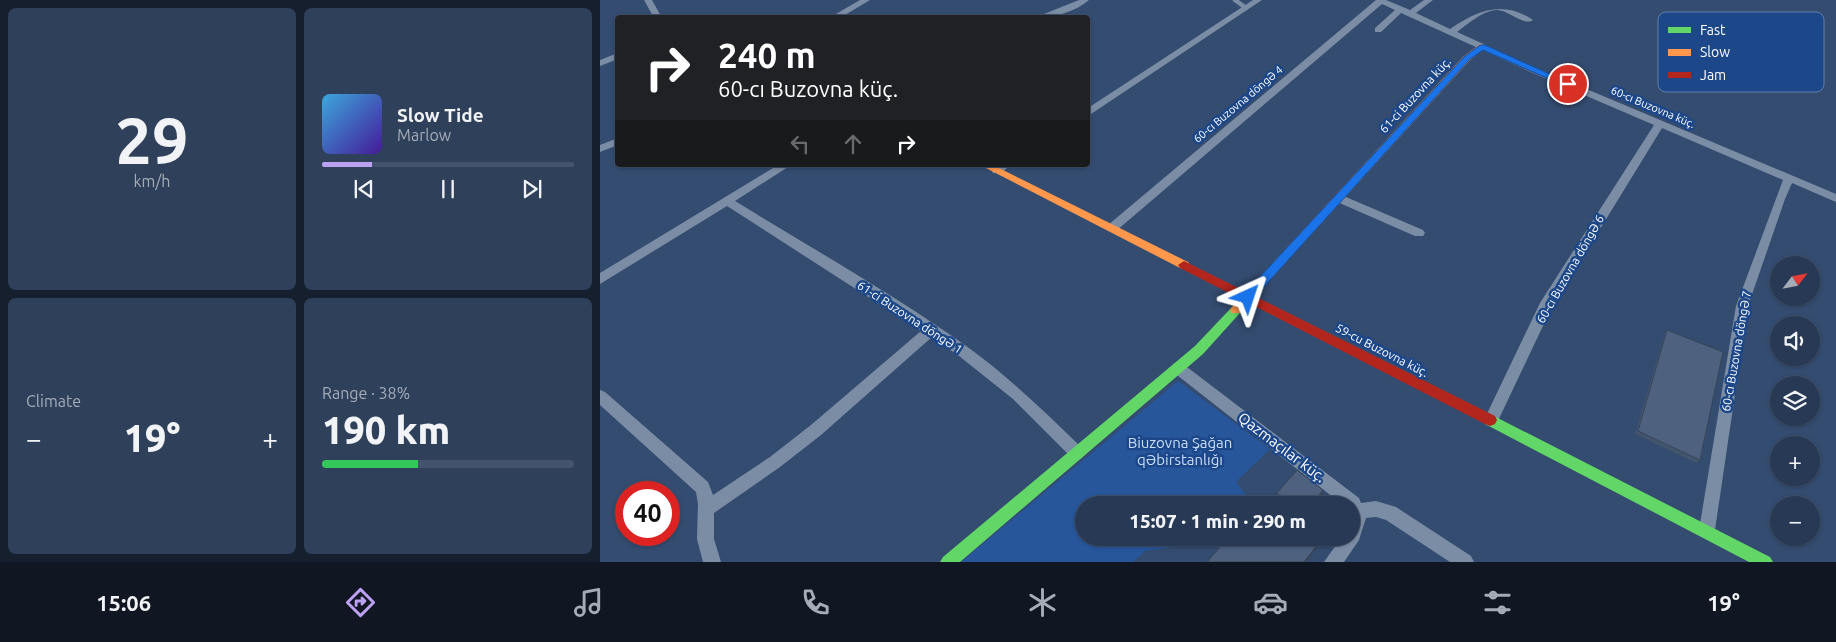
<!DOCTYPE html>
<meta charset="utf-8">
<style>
body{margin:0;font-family:Ubuntu,sans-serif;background:#2f405a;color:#f1f3f6;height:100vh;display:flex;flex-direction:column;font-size:19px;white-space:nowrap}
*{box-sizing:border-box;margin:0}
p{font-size:16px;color:#a4acb8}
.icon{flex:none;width:28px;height:28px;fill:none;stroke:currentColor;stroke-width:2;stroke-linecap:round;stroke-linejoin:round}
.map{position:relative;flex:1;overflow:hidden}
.drawer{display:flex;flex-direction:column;gap:8px;padding:8px;background:#151f2e;width:600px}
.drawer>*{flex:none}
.hud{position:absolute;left:15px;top:15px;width:475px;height:152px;border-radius:5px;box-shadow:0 1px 4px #0004,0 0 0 1px #43536b;background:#202124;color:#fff;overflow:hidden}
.needle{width:32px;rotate:58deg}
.fabs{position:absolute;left:1170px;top:256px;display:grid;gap:10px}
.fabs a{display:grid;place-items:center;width:50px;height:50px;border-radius:50%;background:#273954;box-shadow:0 1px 4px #0004,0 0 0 1px #43536b;font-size:25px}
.speed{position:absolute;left:15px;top:481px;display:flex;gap:10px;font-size:25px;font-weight:700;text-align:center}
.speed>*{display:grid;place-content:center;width:65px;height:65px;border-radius:50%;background:#273954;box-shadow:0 1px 4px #0004,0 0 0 1px #43536b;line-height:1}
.speed .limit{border:8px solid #d22;background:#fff;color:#111}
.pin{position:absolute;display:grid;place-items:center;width:42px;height:42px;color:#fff;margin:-21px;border:2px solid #fff;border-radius:50%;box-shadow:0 1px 5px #0007}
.me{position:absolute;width:55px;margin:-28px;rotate:42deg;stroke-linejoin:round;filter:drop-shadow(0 0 4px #0008)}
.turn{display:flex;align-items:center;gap:18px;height:105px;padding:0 20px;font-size:22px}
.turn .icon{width:65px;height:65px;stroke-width:2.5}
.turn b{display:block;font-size:35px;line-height:42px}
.lanes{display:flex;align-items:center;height:48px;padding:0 20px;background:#0003;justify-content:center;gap:25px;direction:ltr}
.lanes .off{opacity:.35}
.big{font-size:38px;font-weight:800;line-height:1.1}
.drawer .tile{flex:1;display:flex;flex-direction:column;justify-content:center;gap:8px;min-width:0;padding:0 18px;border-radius:8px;background:#2f405a}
.drawer .dial{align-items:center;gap:0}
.dial b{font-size:65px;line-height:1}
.song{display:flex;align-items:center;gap:15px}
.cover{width:60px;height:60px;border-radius:8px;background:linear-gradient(135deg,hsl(200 70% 55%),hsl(260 70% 35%))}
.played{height:5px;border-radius:2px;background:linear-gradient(90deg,#bca0f2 20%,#43536b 20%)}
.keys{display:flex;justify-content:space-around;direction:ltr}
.heat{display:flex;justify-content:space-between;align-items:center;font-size:28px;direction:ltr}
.charge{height:8px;border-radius:4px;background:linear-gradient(90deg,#34c759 38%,#43536b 0)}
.drawer .tiles{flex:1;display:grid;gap:8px;grid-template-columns:repeat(2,1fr)}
.trip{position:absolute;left:475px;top:496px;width:285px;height:50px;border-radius:25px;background:#273954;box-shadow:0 1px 4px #0004,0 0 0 1px #43536b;font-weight:800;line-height:50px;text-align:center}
.menu{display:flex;height:80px;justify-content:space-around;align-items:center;background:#101722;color:#a4acb8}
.menu .icon{width:35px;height:35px}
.menu .on{color:#bca0f2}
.menu b{font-size:22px;color:#f1f3f6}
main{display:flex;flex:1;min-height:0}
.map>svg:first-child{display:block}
.green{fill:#27569b}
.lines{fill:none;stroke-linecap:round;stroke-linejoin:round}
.lane{stroke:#7b8da5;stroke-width:4.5}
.street{fill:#7b8da5;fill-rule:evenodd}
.fast{fill:#63d668;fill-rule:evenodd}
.slow{fill:#ff974d;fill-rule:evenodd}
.jam{fill:#b3261e;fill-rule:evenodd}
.wall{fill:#43546d}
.shaded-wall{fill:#374559}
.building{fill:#4e627f;stroke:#374559}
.route{fill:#1a73e8;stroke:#114b97}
.labels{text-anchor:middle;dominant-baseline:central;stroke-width:5;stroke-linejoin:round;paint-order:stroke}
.far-street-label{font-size:11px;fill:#fff;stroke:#1c4789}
.street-label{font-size:12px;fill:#fff;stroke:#1c4789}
.near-park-label{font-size:15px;fill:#cbdef9;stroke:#1c4789}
.near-street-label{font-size:15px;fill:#fff;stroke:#1c4789}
.key{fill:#1c4789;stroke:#607eac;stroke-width:1}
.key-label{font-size:14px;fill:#fff}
</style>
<main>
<section class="drawer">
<div class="tiles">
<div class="tile dial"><b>29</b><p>km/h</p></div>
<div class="tile">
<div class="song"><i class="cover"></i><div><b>Slow Tide</b><p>Marlow</p></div></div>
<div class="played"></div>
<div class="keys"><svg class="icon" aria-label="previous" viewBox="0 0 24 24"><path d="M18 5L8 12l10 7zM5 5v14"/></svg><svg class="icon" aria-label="pause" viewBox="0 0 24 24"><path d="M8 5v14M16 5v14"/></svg><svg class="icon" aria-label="next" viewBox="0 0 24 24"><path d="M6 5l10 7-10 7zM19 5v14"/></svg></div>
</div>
<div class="tile"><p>Climate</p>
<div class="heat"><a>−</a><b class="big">19°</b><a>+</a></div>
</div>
<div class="tile"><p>Range · 38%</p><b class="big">190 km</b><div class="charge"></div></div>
</div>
</section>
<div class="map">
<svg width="1236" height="562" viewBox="0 0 1236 562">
<rect width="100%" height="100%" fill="#344c70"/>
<path class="green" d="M578,381L670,449L636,482L651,502L648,505H484V538H616L613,541L545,551L533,562H361Z"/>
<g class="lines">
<path class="lane" d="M635,0L646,8"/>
<path class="street" d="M44,0H52L62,18H54Z
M260,0H270L240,18H229Z
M479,0H489C475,12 453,18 434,18Z
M653,0H662L491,114L488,115V108Z
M776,0H786L810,10L824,0H833L816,13L850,29C878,10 903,0 933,20C924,27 908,9 896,10C882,11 868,24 857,32L939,69L1236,194V202L1192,183L1185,199L1148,306L1115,530L1113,536L1107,538L1101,536L1099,530L1136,306L1183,180L1062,128L951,309L896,425L891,426L886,425L884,420L940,303L1054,125L933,73L801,13L781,32H775V28L795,10L782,4L516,231H508L506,228L508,225Z
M18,53V59L0,66V60Z
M18,138V145L0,152V145Z
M178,165H191L135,201C213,249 295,295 369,348C410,378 446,413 482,448L485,453L482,458L477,460L472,458L413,399L359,356L332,337L221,435L180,467L114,513V539L121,562H103L97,539L98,504L96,492L0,405V390L5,392L108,482L113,495L170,457L211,425L321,331L127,206L0,284V273Z
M399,165H411L401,173H393L392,171Z
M739,194L823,230L825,233L823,236H815L735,201L733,198Z
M578,362L583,364L759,498L761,503L776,501L796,507L871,556L874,562H850L786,520L776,517L766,518L759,540L744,562H724L741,538H751V505H743L573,372L571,368L573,364Z"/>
<path class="fast" d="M636,305L640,307L642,310L640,313L603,354L360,562H340L343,557L595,346L632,307Z
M890,414L1170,557L1173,562H1149L885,424L883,420L885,416Z"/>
<path class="slow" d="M880,44L887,46L869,61L640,313H632L630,310L632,307L863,57Z
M380,165H393L588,262L590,265L584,269L580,268Z"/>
<path class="jam" d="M584,261L895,416L897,420L895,424L890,426L885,424L580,268L578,265Z"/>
</g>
<path class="wall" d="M1067,330L1100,460L1096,463L1035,434L1065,333Z
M723,490V493L713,505H688L677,496V493Z"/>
<path class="shaded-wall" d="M723,490V493L713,505H711Z
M721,540V543L706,562H704Z"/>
<path class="building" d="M1067,330L1123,352L1100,460L1038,431Z
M697,470L723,490L711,505H692L677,493Z
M666,495L678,505H657Z
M628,538H718L721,540L704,562H607Z"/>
<path class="route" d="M880,45H885L972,84L965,86L883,50L869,60L652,300H644L642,297L644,294L864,57Z"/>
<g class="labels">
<g class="far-street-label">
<text transform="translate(638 104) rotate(-40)">60-cı Buzovna döngə 4</text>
<text transform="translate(1053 107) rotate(23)">60-cı Buzovna küç.</text>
</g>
<g class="street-label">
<text transform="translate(815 95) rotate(-47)">61-ci Buzovna küç.</text>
<text transform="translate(970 269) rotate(-60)">60-cı Buzovna döngə 6</text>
<text transform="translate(310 317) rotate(33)">61-ci Buzovna döngə 1</text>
<text transform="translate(782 350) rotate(27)">59-cu Buzovna küç.</text>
<text transform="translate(1136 351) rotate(-80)">60-cı Buzovna döngə 7</text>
</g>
<g class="near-park-label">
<text x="580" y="442">Biuzovna Şağan<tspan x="580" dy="17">qəbirstanlığı</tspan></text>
</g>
<g class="near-street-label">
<text transform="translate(682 447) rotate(37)">Qazmaçılar küç.</text>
</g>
</g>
<rect x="1058" y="12" width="166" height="80" rx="8" class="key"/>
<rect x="1068" y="27" width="23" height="6" fill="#63d668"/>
<rect x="1068" y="49" width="23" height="7" fill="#ff974d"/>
<rect x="1068" y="72" width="23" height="6" fill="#b3261e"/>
<g class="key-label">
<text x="1100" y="35">Fast</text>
<text x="1100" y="57">Slow</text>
<text x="1100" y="80">Jam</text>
</g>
</svg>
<div class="fabs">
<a><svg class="needle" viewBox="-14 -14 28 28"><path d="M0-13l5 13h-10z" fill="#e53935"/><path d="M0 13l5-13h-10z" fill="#a4acb8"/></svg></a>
<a><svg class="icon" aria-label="sound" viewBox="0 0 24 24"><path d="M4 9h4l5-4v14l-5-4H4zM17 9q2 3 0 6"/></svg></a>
<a><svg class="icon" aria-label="layers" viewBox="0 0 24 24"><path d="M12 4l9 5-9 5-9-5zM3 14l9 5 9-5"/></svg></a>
<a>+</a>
<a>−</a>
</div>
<div class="speed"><div class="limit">40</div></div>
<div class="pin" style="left:968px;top:84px;background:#d93025"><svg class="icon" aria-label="arrive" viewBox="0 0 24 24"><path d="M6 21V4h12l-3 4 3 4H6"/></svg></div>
<svg class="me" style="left:648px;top:297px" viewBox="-20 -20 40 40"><path d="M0-17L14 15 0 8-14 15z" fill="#1a73e8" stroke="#fff" stroke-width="4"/></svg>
<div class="trip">15:07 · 1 min · 290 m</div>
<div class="hud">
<div class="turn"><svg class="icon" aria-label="right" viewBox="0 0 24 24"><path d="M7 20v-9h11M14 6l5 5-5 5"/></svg><div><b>240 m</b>60-cı Buzovna küç.</div></div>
<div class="lanes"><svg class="icon off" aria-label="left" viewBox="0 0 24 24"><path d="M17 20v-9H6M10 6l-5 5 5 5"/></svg><svg class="icon off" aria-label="ahead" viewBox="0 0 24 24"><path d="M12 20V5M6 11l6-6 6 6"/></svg><svg class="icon" aria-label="right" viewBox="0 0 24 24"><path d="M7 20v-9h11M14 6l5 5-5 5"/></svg></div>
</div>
</div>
</main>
<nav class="menu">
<b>15:06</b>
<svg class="icon on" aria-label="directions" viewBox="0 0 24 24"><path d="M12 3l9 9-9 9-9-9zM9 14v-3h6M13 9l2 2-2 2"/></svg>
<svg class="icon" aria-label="music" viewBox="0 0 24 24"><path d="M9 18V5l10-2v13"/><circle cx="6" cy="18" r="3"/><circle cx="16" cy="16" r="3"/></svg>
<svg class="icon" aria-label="phone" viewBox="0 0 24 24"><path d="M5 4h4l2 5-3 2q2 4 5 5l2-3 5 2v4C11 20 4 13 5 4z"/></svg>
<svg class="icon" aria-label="climate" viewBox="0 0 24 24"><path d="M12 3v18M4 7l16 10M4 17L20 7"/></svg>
<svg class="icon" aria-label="car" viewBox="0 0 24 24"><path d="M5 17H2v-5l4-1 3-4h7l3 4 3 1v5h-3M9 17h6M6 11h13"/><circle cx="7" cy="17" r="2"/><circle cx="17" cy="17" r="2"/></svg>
<svg class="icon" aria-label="filters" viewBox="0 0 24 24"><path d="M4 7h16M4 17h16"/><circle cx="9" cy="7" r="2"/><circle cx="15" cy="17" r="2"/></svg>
<b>19°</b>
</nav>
